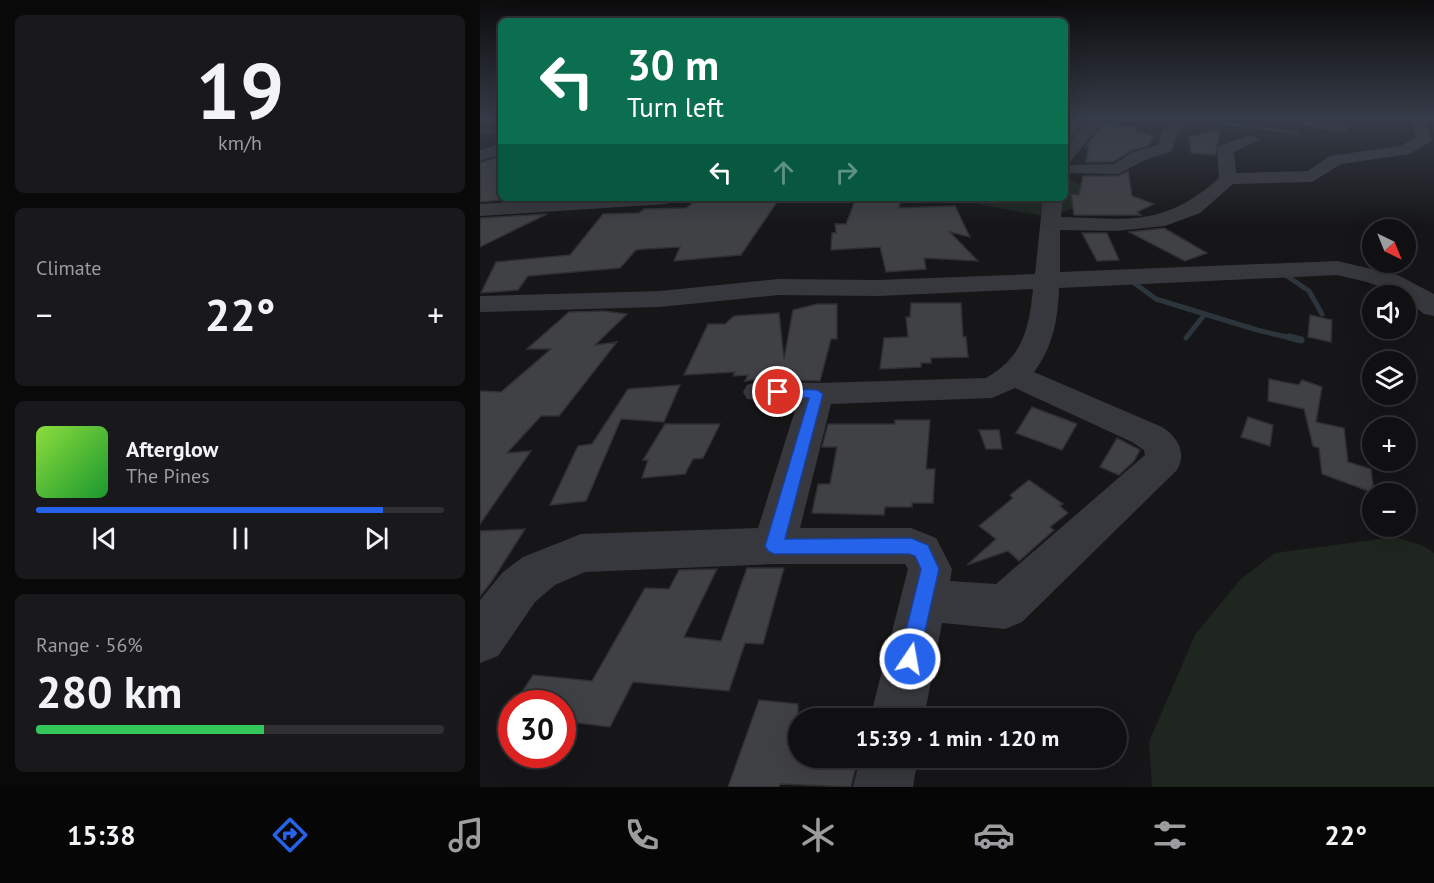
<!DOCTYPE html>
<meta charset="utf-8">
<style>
body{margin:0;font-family:"PT Sans",sans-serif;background:#19191b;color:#f1f3f6;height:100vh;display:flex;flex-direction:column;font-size:22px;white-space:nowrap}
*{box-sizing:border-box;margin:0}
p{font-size:20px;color:#9c9d9f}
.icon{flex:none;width:33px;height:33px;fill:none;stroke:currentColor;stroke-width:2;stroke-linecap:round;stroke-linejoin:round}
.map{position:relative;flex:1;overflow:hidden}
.sheet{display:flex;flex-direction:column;gap:15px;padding:15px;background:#09090a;width:480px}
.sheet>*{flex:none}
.top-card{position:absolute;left:18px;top:18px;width:570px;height:183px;border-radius:9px;box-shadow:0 6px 24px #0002,0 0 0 2px #303032;background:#0b6e4f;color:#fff;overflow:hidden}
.needle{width:39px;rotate:137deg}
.buttons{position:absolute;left:882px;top:219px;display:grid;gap:12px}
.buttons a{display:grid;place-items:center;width:54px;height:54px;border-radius:50%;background:#101012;box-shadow:0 6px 24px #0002,0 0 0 2px #303032;font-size:30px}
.speed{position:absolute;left:18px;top:690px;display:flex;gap:12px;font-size:30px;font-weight:700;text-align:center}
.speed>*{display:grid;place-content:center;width:78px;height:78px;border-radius:50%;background:#101012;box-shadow:0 6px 24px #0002,0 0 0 2px #303032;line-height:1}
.speed .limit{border:9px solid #d22;background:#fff;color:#111}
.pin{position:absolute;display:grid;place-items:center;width:51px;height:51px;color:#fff;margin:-26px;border:3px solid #fff;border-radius:50%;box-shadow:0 2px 6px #0007}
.me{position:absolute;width:66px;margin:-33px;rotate:12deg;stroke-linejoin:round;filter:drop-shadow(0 0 4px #0008)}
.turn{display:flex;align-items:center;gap:21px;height:126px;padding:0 30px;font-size:27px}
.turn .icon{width:78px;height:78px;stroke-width:2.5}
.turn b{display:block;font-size:42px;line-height:51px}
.lanes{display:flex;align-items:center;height:57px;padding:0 30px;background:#0003;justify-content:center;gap:30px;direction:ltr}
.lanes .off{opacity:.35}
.big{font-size:45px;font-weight:800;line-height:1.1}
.sheet .widget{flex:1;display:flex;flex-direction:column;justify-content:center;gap:9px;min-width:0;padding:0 21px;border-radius:9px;background:#19191b}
.sheet .dial{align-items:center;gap:0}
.dial b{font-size:78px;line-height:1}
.song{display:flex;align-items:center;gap:18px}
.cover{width:72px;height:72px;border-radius:9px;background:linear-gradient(135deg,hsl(90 70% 55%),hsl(130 70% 35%))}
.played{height:6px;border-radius:3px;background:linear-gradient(90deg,#2563eb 85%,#303032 85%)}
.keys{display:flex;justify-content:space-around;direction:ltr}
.heat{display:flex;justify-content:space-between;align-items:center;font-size:33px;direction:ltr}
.charge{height:9px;border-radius:4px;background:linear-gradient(90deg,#34c759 56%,#303032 0)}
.trip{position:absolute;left:308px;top:708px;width:339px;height:60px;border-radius:30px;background:#101012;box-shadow:0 6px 24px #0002,0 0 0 2px #303032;font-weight:800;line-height:60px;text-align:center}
.tabs{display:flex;height:96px;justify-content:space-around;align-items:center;background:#060607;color:#9c9d9f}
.tabs .icon{width:42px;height:42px}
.tabs .on{color:#2563eb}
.tabs b{font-size:27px;color:#f1f3f6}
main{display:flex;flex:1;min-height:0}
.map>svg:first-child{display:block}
.green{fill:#1e261f}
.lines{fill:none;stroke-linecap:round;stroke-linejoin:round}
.stream-far2{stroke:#2c353c;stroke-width:3}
.stream-far1{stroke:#2c353c;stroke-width:5}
.stream{stroke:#2c353c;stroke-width:7}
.building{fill:#404145;stroke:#303034;stroke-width:1.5}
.minor{fill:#37383d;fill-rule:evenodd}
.route{fill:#2563eb;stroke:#184099;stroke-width:1.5}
</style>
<main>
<section class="sheet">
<div class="widget dial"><b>19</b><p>km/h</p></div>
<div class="widget"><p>Climate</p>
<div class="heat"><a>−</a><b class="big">22°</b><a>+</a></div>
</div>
<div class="widget">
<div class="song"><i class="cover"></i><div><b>Afterglow</b><p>The Pines</p></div></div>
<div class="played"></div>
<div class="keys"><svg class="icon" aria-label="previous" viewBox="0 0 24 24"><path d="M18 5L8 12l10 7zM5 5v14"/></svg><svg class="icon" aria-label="pause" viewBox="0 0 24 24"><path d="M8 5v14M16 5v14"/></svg><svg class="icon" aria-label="next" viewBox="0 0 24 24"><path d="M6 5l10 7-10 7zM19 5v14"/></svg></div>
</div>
<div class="widget"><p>Range · 56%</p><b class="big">280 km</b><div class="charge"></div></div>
</section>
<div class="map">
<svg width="954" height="787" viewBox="0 0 954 787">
<rect width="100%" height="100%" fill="#161618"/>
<path class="green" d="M585,176L608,190L616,200L569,217L469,199L585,198Z
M915,537L944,546L954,553V787H672L669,742L715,635L760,580L795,553Z"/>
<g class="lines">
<path class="stream-far2" d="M741,123L818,133
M0,132L21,131"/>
<path class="stream-far1" d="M804,274L829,291L842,314
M650,280L676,299L777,330L815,339
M706,338L725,314"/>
<path class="stream" d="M809,337L821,340"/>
</g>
<path class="building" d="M585,117H608L585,144Z
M624,124L656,127L654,131L674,136L668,146L652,150L633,162H606L609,147H605Z
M740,129L735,155L711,153L709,137Z
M21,156V200L0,202V163Z
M648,171L652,196L674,204L657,212L661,215H594L591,194L599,195L603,176H638Z
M376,198H421L419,208L475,206L490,237L470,232L498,261L444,258L446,269L406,272L400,247L351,250L352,233H356L355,224H366Z
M215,201L297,202L261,255L194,261L200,247L166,249L156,250L140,268L48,276L38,290L1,293L16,262L90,255L123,214L159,213L164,209L206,208Z
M67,214L0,247V218Z
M684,228L727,253L705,261L649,232Z
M602,233H627L639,260L617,261Z
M431,303H481L483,337H486L488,357L451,358V363H441V367L400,369L404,338L428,337L426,317H430Z
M337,304H357V339H351L340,381L279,379L265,381L268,375L253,376L255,372L204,375L228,324H245L254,316L299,313L304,359L313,310Z
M123,311L147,314L115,345L137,342L79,416H61L27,453L51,451L0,524V391L21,392L71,349H47L89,312Z
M830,315L852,320L851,342L828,337Z
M789,379L819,385L822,380L842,387L836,422L864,428L868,462L891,469L894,493L842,474L839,448L833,446L824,409L788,401Z
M200,385L184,422L141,419L106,501L70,505L98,446L112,444L148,389Z
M552,407L597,424L582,450L536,433Z
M768,417L793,425L790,446L761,437Z
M415,420H450L446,469H455L453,503H432V507H405L404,515L332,513L338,484H350L357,447H342L348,424H415Z
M185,424H240L223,458L213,459L205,474L162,478L168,460H163Z
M499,430H519L522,449H506Z
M637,438L660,450L654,461L639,475L620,467Z
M549,480L583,504L580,506L588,513L570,527L574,530L539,561L528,551L487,565L516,539L499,526L533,498L530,495Z
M45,529L12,581L0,596V531Z
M267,568H304L283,644L265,643L249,691L153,682L130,727L82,721V704H34L53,675L112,681L165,588L189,589L199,570L237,569L204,637L241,641Z
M279,700L318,704V758H378L371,787L300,784L299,787H248Z"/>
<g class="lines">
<path class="minor" d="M611,117H626L591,161L585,162V147Z
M695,117H710L697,134L692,151L665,160L638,174L585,173V165L634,164L653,152L678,145L681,133Z
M793,117C810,117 858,116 870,128L862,133L800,121Z
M938,117H954V121L946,125L952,140L930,154L861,164L832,182L753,184L720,213L685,226L636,231L580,230V272L857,261L918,275L954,294V316L944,314L926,299V296L887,282L857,275L579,288C578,319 573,347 554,372L682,427C698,437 707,453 697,470L542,622L525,629L462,623L444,718H390L428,569L425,564H294L105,572L75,585L55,602L18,656L0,663V600L23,572L43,557L101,534L278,528L317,404L267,399L263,392L267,385L279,381L337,383L506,378C543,357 549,329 553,289L397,296L298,295L180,307L0,312V296L180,291L298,279L397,280L555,274L563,198H583L581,217C650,219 684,227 739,178L737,150L739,146L771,135L779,140L754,152L756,173L828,171L850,156L920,146L936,138L935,131L930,123ZM535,388L652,442L664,450L665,455L516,584L470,581L472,569L456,538L431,528H320L351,404L512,398Z
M21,144V154L0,161V150Z
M92,198H196L193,202L186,204L0,216V204Z
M380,758H438L433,787H373Z"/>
</g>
<linearGradient id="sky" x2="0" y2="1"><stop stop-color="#0c0c0d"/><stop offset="0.52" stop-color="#363c48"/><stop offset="1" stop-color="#363c48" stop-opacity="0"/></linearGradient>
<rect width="954" height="227" fill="url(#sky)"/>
<path class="route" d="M298,388L337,390L343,394L305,539L431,538L448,545L459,569L437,667L430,670L422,667L419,659L441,569L435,556L429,554H294L288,551L285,546L329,398L294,395L292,392Z"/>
</svg>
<div class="buttons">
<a><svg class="needle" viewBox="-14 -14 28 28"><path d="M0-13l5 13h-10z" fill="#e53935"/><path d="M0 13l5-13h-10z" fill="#9c9d9f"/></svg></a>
<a><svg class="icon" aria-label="sound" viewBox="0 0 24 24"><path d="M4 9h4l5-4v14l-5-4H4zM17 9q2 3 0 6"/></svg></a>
<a><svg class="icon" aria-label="layers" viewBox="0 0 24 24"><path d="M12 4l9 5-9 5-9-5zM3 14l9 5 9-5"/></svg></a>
<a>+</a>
<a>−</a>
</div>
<div class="speed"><div class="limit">30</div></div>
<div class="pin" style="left:298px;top:392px;background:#d93025"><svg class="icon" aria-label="arrive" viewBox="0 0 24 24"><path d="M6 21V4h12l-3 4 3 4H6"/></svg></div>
<svg class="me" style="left:430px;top:659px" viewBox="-20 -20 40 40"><circle r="17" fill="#2563eb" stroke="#fff" stroke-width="3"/><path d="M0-11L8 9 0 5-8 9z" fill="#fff"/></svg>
<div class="trip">15:39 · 1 min · 120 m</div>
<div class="top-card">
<div class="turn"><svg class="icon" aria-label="left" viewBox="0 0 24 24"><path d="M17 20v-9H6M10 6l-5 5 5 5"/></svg><div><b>30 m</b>Turn left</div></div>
<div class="lanes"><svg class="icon" aria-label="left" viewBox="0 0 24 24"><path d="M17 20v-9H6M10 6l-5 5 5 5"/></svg><svg class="icon off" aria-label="ahead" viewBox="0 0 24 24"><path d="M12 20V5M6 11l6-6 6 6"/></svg><svg class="icon off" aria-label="right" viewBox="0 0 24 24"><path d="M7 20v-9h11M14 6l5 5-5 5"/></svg></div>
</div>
</div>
</main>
<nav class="tabs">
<b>15:38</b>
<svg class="icon on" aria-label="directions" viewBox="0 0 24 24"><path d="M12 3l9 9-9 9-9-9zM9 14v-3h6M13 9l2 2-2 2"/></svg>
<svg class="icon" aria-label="music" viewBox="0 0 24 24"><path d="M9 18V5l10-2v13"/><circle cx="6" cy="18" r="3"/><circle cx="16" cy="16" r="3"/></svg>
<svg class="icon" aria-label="phone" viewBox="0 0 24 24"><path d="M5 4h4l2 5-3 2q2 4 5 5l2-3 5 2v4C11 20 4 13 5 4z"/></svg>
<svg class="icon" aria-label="climate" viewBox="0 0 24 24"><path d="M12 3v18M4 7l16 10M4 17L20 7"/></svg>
<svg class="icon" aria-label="car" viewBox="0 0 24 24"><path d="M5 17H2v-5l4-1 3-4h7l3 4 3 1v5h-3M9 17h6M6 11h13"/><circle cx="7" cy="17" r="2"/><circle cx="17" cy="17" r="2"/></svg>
<svg class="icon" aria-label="filters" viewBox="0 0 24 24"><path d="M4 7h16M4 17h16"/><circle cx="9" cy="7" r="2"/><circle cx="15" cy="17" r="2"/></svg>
<b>22°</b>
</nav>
